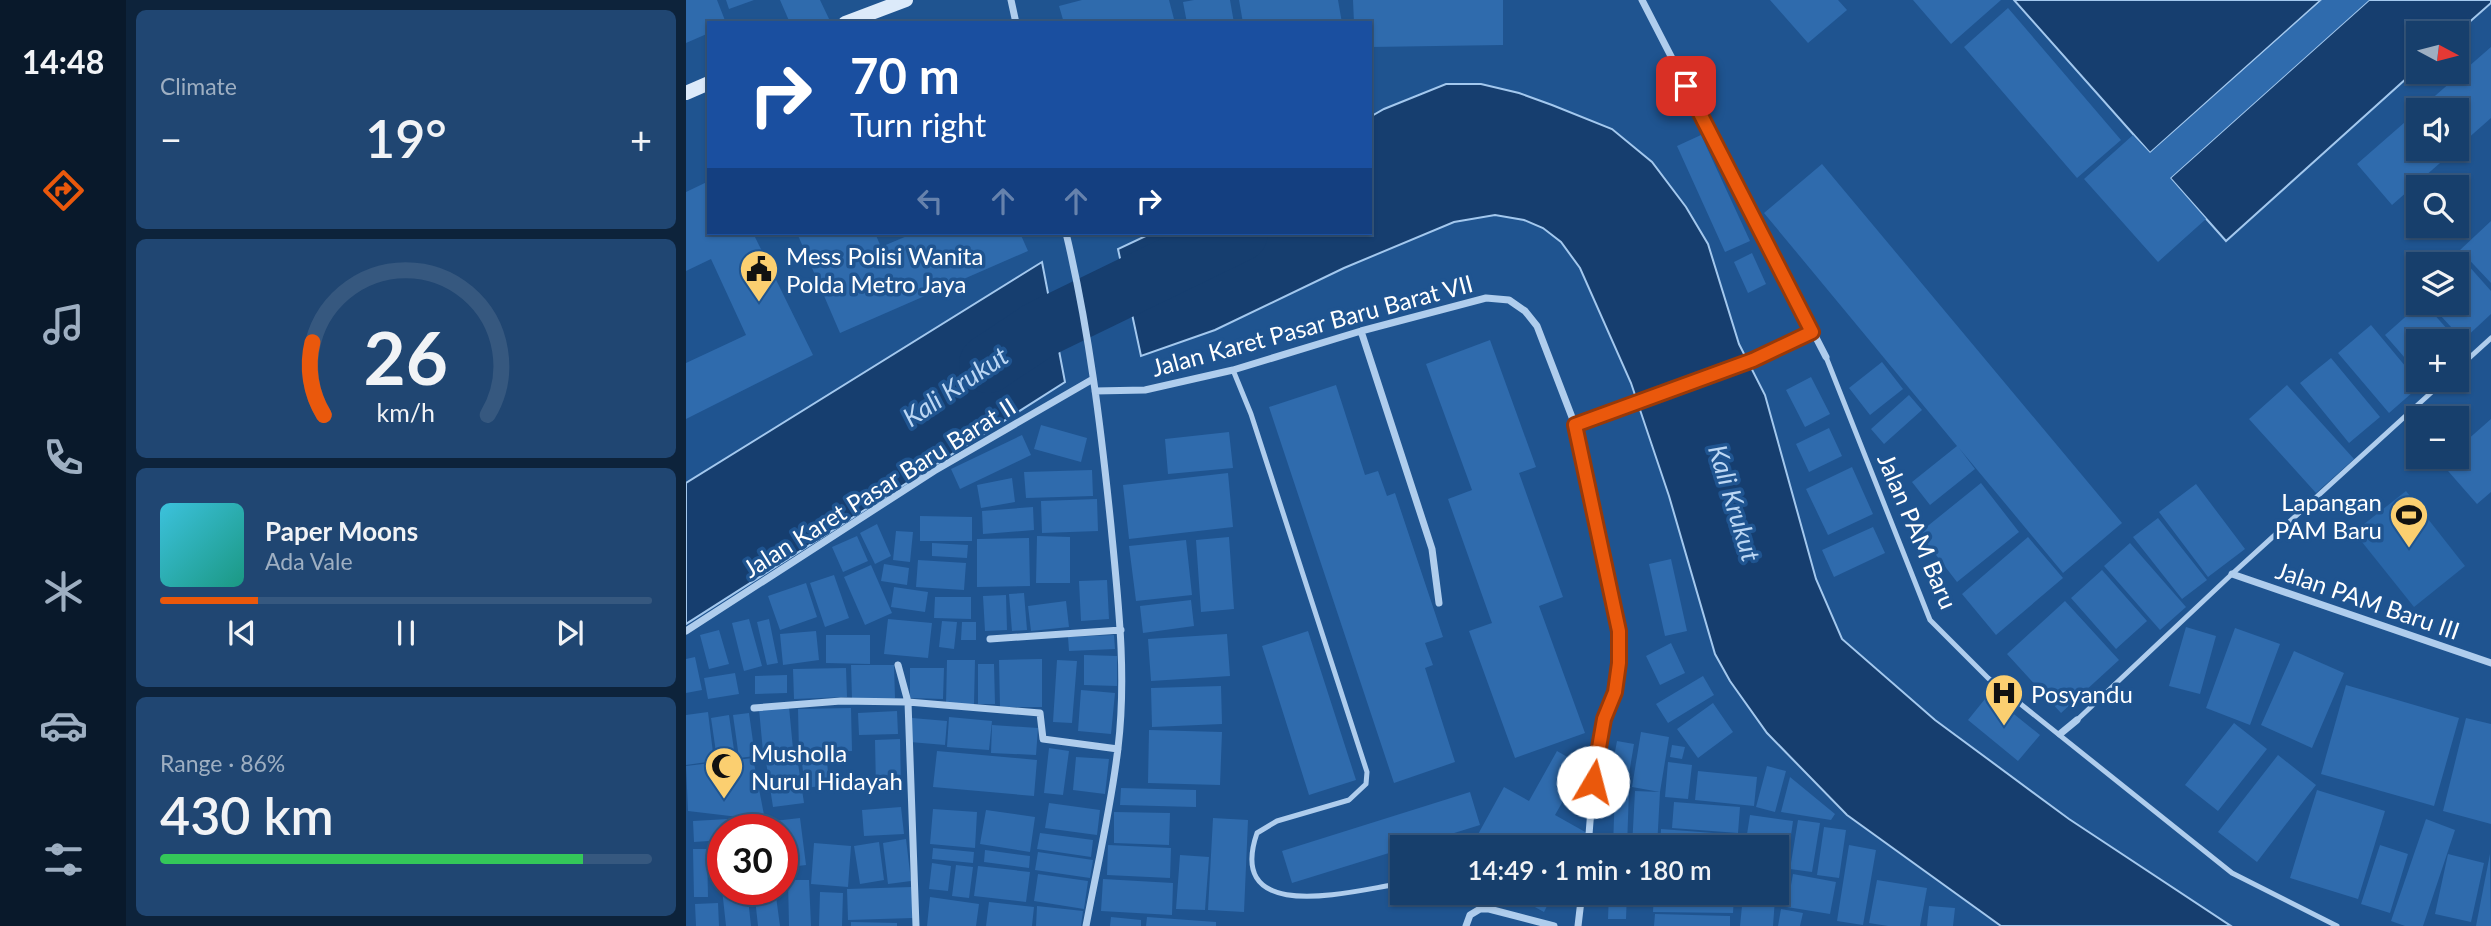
<!DOCTYPE html>
<meta charset="utf-8">
<style>
body{margin:0;font-family:Lato,sans-serif;background:#204672;color:#f1f3f6;height:100vh;display:flex;flex-direction:column;font-size:26px;white-space:nowrap}
*{box-sizing:border-box;margin:0}
p{font-size:23px;color:#9eafc2}
.icon{flex:none;width:38px;height:38px;fill:none;stroke:currentColor;stroke-width:2;stroke-linecap:round;stroke-linejoin:round}
.map{position:relative;flex:1;overflow:hidden}
.sheet{display:flex;flex-direction:column;gap:10px;padding:10px;background:#0d233b;width:560px}
.sheet>*{flex:none}
.guide{position:absolute;left:21px;top:21px;width:665px;height:214px;border-radius:0px;box-shadow:0 2px 5px #0004,0 0 0 2px #36587f;background:#1a4fa0;color:#fff;overflow:hidden}
.needle{width:46px;rotate:97deg}
.buttons{position:absolute;left:1720px;top:21px;display:grid;gap:14px}
.buttons a{display:grid;place-items:center;width:63px;height:63px;border-radius:0px;background:#173f6c;box-shadow:0 2px 5px #0004,0 0 0 2px #36587f;font-size:35px}
.speed{position:absolute;left:21px;top:814px;display:flex;gap:14px;font-size:35px;font-weight:700;text-align:center}
.speed>*{display:grid;place-content:center;width:91px;height:91px;border-radius:50%;background:#173f6c;box-shadow:0 2px 5px #0004,0 0 0 2px #36587f;line-height:1}
.speed .limit{border:10px solid #d22;background:#fff;color:#111}
.pin{position:absolute;display:grid;place-items:center;width:60px;height:60px;color:#fff;margin:-30px;border-radius:14px;box-shadow:0 4px 10px #0006}
.me{position:absolute;width:77px;margin:-38px;rotate:8deg;stroke-linejoin:round;filter:drop-shadow(0 0 5px #0008)}
.turn{display:flex;align-items:center;gap:24px;height:147px;padding:0 28px;font-size:32px}
.turn .icon{width:91px;height:91px;stroke-width:2.5}
.turn b{display:block;font-size:49px;line-height:60px}
.lanes{display:flex;align-items:center;height:66px;padding:0 28px;background:#0003;justify-content:center;gap:35px;direction:ltr}
.lanes .off{opacity:.35}
.big{font-size:52px;font-weight:600;line-height:1.1}
.sheet .tile{flex:1;display:flex;flex-direction:column;justify-content:center;gap:10px;min-width:0;padding:0 24px;border-radius:10px;background:#204672}
.sheet .dial{align-items:center;gap:0}
.dial svg{height:182px;overflow:visible;fill:none;stroke:#36587f;stroke-width:7;stroke-linecap:round;text-anchor:middle}
.dial text{fill:#f1f3f6;stroke:none}
.song{display:flex;align-items:center;gap:21px}
.cover{width:84px;height:84px;border-radius:10px;background:linear-gradient(135deg,hsl(190 70% 55%),hsl(170 70% 35%))}
.played{height:7px;border-radius:4px;background:linear-gradient(90deg,#ea580c 20%,#36587f 20%)}
.keys{display:flex;justify-content:space-around;direction:ltr}
.heat{display:flex;justify-content:space-between;align-items:center;font-size:38px;direction:ltr}
.charge{height:10px;border-radius:5px;background:linear-gradient(90deg,#34c759 86%,#36587f 0)}
.trip{position:absolute;left:704px;top:835px;width:399px;height:70px;border-radius:0px;background:#173f6c;box-shadow:0 2px 5px #0004,0 0 0 2px #36587f;font-weight:600;line-height:70px;text-align:center}
main{display:flex;flex:1;min-height:0}
.dock{display:flex;flex-direction:column;width:126px;justify-content:space-around;align-items:center;background:#09192b;color:#9eafc2}
.dock .icon{width:49px;height:49px}
.dock .on{color:#ea580c}
.dock b{font-size:32px;color:#f1f3f6}
.map>svg:first-child{display:block}
.green{fill:#2966a8}
.water{fill:#163e6f;stroke:#a3c8ee;stroke-width:2}
.lines{fill:none;stroke-linecap:round;stroke-linejoin:round}
.river{stroke:#163e6f;stroke-width:58}
.building{fill:#2f6bad}
.lane{stroke:#afcded;stroke-width:5}
.street{stroke:#afcded;stroke-width:7}
.secondary{stroke:#dceafa;stroke-width:14}
.route-casing{stroke:#983908;stroke-width:18}
.route{stroke:#ea580c;stroke-width:12}
.labels{text-anchor:middle;dominant-baseline:central;stroke-width:7;stroke-linejoin:round;paint-order:stroke}
.poi-label{font-size:24px;fill:#fff;stroke:#1f5490;text-anchor:start}
.street-label{font-size:24px;fill:#fff;stroke:#1f5490}
.water-label{font-size:26px;font-style:italic;fill:#bcd7f4;stroke:#1f5490}
</style>
<main>
<nav class="dock">
<b>14:48</b>
<svg class="icon on" aria-label="directions" viewBox="0 0 24 24"><path d="M12 3l9 9-9 9-9-9zM9 14v-3h6M13 9l2 2-2 2"/></svg>
<svg class="icon" aria-label="music" viewBox="0 0 24 24"><path d="M9 18V5l10-2v13"/><circle cx="6" cy="18" r="3"/><circle cx="16" cy="16" r="3"/></svg>
<svg class="icon" aria-label="phone" viewBox="0 0 24 24"><path d="M5 4h4l2 5-3 2q2 4 5 5l2-3 5 2v4C11 20 4 13 5 4z"/></svg>
<svg class="icon" aria-label="climate" viewBox="0 0 24 24"><path d="M12 3v18M4 7l16 10M4 17L20 7"/></svg>
<svg class="icon" aria-label="car" viewBox="0 0 24 24"><path d="M5 17H2v-5l4-1 3-4h7l3 4 3 1v5h-3M9 17h6M6 11h13"/><circle cx="7" cy="17" r="2"/><circle cx="17" cy="17" r="2"/></svg>
<svg class="icon" aria-label="filters" viewBox="0 0 24 24"><path d="M4 7h16M4 17h16"/><circle cx="9" cy="7" r="2"/><circle cx="15" cy="17" r="2"/></svg>
</nav>
<section class="sheet">
<div class="tile"><p>Climate</p>
<div class="heat"><a>−</a><b class="big">19°</b><a>+</a></div>
</div>
<div class="tile dial"><svg viewBox="0 0 100 80">
<path d="M14 69A42 42 0 1 1 86 69"/>
<path d="M14 69A42 42 0 0 1 9 37" stroke="#ea580c"/>
<text x="50" y="56" font-size="32" font-weight="700">26</text>
<text x="50" y="72" font-size="11">km/h</text>
</svg></div>
<div class="tile">
<div class="song"><i class="cover"></i><div><b>Paper Moons</b><p>Ada Vale</p></div></div>
<div class="played"></div>
<div class="keys"><svg class="icon" aria-label="previous" viewBox="0 0 24 24"><path d="M18 5L8 12l10 7zM5 5v14"/></svg><svg class="icon" aria-label="pause" viewBox="0 0 24 24"><path d="M8 5v14M16 5v14"/></svg><svg class="icon" aria-label="next" viewBox="0 0 24 24"><path d="M6 5l10 7-10 7zM19 5v14"/></svg></div>
</div>
<div class="tile"><p>Range · 86%</p><b class="big">430 km</b><div class="charge"></div></div>
</section>
<div class="map">
<svg width="1805" height="926" viewBox="0 0 1805 926">
<rect width="100%" height="100%" fill="#1f5490"/>
<path class="green" d="M1720,491L1779,566L1728,607L1668,532Z"/>
<path class="water" d="M1328,0H1635L1464,153Z
M1683,0H1805V3L1771,33H1732V68L1540,241L1484,178Z
M760,84H795L833,93L866,105L926,129L966,162L1000,207L1022,244L1053,344L1079,395L1130,579L1156,639L1249,720L1383,819L1545,926H1315L1161,815L1081,733L1044,681L1029,654L983,496L945,383L894,268L875,242L857,228L838,220L809,215L768,222L658,268L529,330L455,356L432,249L466,233H684V117L698,109Z
M356,262L379,382L0,624V483Z"/>
<g class="lines">
<path class="river" d="M302,364L353,330L553,233"/>
</g>
<path class="building" d="M0,0H31L40,23H23V33L0,43Z
M40,0H68L43,9Z
M94,0H134L144,21L104,23Z
M396,0H483L489,23H378L373,6Z
M508,0H544L548,23H501L497,2Z
M553,0H652L656,23H557Z
M667,0H817V45L684,47V23H668Z
M1084,0H1152L1161,10L1122,43Z
M1227,0H1315L1265,44Z
M1636,0H1683L1484,178L1520,219L1472,262L1398,179L1447,135L1464,153Z
M1322,8L1435,140L1391,178L1278,47Z
M1805,47V118L1771,148V110H1732V149H1770L1706,205L1671,164Z
M1015,135L1064,241L1039,252L991,146Z
M1136,164L1436,523L1377,573L1273,448L1289,469L1244,505L1226,482L1271,446L1078,213Z
M23,181V233H67L127,355L0,419V363L60,335L25,259L0,271V192Z
M1805,221V283L1774,250Z
M111,233H189L195,247L228,233H334L342,251L154,333Z
M1066,253L1080,284L1062,293L1048,262Z
M1773,255L1805,291V314L1777,340L1743,303H1771V264H1762Z
M1735,303H1738L1770,339L1767,341H1732V373L1699,335Z
M1685,325L1735,385L1703,413L1652,353Z
M804,340L850,467L833,473L877,597L853,606L899,733L829,758L783,631L806,623L762,499L786,490L740,364Z
M1645,358L1694,417L1663,443L1614,383Z
M1196,362L1217,389L1184,415L1163,388Z
M1125,377L1144,414L1119,427L1100,390Z
M650,385L679,475L692,471L701,496L709,493L757,637L739,643L747,665L739,668L769,762L708,783L583,407Z
M1601,385L1668,459L1630,493L1563,419Z
M1223,395L1236,410L1198,444L1185,429Z
M1805,419V492L1791,504L1755,463L1762,457H1771V449Z
M355,425L401,438L395,462L348,449Z
M1143,428L1156,456L1123,472L1110,444Z
M543,432L547,468L482,474L479,439Z
M336,435L345,455L274,489L265,469Z
M1166,467L1187,514L1142,535L1120,489Z
M406,470L407,496L340,498L338,472Z
M542,473L547,527L443,539L437,485Z
M326,478L329,502L295,508L291,485Z
M1295,483L1333,532L1271,582L1233,533Z
M1510,484L1559,549L1522,577L1473,512Z
M411,499L412,531L356,533L355,501Z
M347,507L348,530L297,534L296,511Z
M234,516L286,517V541H234Z
M1472,518L1521,580L1496,599L1447,537Z
M191,524L205,556L189,564L174,533Z
M1187,527L1199,553L1148,577L1136,550Z
M210,531L227,532L224,562L207,560Z
M171,536L182,561L157,572L146,547Z
M351,536L384,537V583H350Z
M543,537L548,609L515,612L510,540Z
M1342,537L1377,578L1310,635L1276,594Z
M343,538L344,586L291,587V539Z
M500,540L506,595L450,601L443,546Z
M246,543L282,545L281,558L246,556Z
M1444,543L1500,607L1474,630L1418,566Z
M985,559L1001,631L979,636L963,564Z
M232,560L280,563L278,590L230,587Z
M198,564L223,568L221,585L195,581Z
M185,565L206,613L179,625L158,577Z
M1416,570L1461,621L1430,649L1385,598Z
M148,575L163,618L139,627L124,583Z
M421,580L423,619L395,621L393,581Z
M120,583L131,617L94,630L82,596Z
M208,587L242,592L239,612L205,607Z
M338,593L341,630L326,631L323,594Z
M320,595L321,630L299,631L297,596Z
M249,597H285V619L248,618Z
M505,600L508,626L457,633L454,606Z
M380,601L383,627L345,631L342,606Z
M1379,601L1433,660L1375,713L1321,654Z
M63,619L76,666L58,671L46,623Z
M83,619L92,663L81,665L71,622Z
M202,619L246,623L242,658L198,654Z
M256,621L271,622L268,649L253,647Z
M276,622H290V640H275Z
M1500,627L1530,636L1514,694L1483,686Z
M1549,628L1594,644L1564,725L1520,708Z
M33,630L43,664L23,669L14,635Z
M130,631L133,660L97,665L94,634Z
M622,631L670,780L623,795L576,646Z
M541,634L544,676L465,681L462,639Z
M140,635H184V664L140,663Z
M428,635L429,649L383,651L382,637Z
M985,643L999,673L974,685L960,656Z
M1608,651L1658,673L1626,748L1575,725Z
M398,655L431,656V686L398,685Z
M9,657L16,690L0,693V659Z
M356,659V707H314L313,660Z
M261,660H289L288,704H260Z
M371,660L391,661L386,723L367,722Z
M292,664H308L309,704H292Z
M165,665H208L209,698L166,699Z
M160,668L161,697L108,699L107,669Z
M224,668H258L257,699L224,698Z
M49,673L53,694L22,699L18,678Z
M101,675V693L69,694V676Z
M1017,676L1028,695L982,723L970,704Z
M1660,685L1773,718L1748,806L1635,774Z
M535,686L536,724L466,727L465,688Z
M395,690L429,693L425,734L392,731Z
M1303,694L1354,735L1332,761L1282,720Z
M1027,703L1047,732L1012,758L991,729Z
M103,707L107,749L77,752L73,709Z
M165,708L166,751L113,752L112,709Z
M211,711L212,734L173,735L172,713Z
M22,712L28,761L0,765V715Z
M63,713L69,756L53,758L47,715Z
M43,715L49,757L31,759L25,718Z
M263,717L306,721L303,750L261,747Z
M226,718L261,721L259,745L224,742Z
M1780,718L1805,724V824L1757,811Z
M1548,723L1581,749L1532,811L1499,785Z
M306,725L352,728L350,755L305,753Z
M463,730L536,732L534,785L462,783Z
M955,732L983,737L974,792L946,787Z
M214,739L215,788L190,789L189,740Z
M931,741L948,744L941,786L923,783Z
M986,745L999,747L996,759L984,757Z
M363,748L383,751L377,795L358,793Z
M110,750L118,803L87,807L79,755Z
M251,751L351,760L348,796L247,787Z
M871,751L897,766L869,815L901,833L893,847H785L818,787L843,801Z
M1592,755L1630,785L1571,862L1532,832Z
M390,757L423,759L419,794L387,790Z
M67,758L79,820L2,811L0,766Z
M141,761L143,785L119,788L116,763Z
M982,762L1006,765L1002,799L979,797Z
M1081,766L1100,771L1089,812L1070,807Z
M1012,771L1071,777L1068,806L1009,800Z
M1104,777L1149,814L1145,820L1095,812Z
M435,788L510,790V807L434,805Z
M929,789L943,790L941,847H927Z
M1631,790L1699,811L1672,899L1604,878Z
M949,791L974,792L971,847H946Z
M784,792L794,825L723,847H716V849L606,883L596,851Z
M988,802L1054,807L1052,833L986,828Z
M363,803L414,810L411,835L359,828Z
M215,807L218,834L178,836L176,810Z
M247,809L291,812L289,848L244,844Z
M300,810L349,817L344,852L294,844Z
M428,812L484,813L483,845L428,843Z
M1064,815L1107,821L1101,863L1090,862V847H1059Z
M114,818L120,865L96,868V830H89L88,821Z
M527,818L562,820L558,912L522,910Z
M42,819V830H37V840L8,842L7,821Z
M1740,819L1769,830L1737,926H1719L1705,921Z
M1112,820L1134,823L1126,872L1104,869Z
M1138,827L1160,830L1153,878L1131,875Z
M975,829L1054,835L1053,847H974Z
M354,833L407,840L405,857L351,849Z
M220,839L225,881L202,884L197,843Z
M193,842L198,880L174,884L168,846Z
M128,843L165,846L162,887L125,884Z
M422,845L485,848L484,878L421,875Z
M1163,845L1190,850L1177,925L1151,921Z
M1694,845L1722,854L1704,913L1675,904Z
M37,846V883L32,884L26,848Z
M247,848L288,852L287,863L246,859Z
M7,849H21L22,897H8Z
M299,850L344,856L343,868L298,862Z
M352,852L407,860L404,878L349,870Z
M1762,854L1798,863L1785,922L1749,914Z
M1804,854L1805,926H1790Z
M494,855L523,857L519,910L490,909Z
M246,863L265,866L262,891L243,889Z
M270,865L287,867L283,898L266,896Z
M292,866L344,872L340,902L288,896Z
M1090,867H1099L1096,892H1090Z
M352,874L402,881L398,909L348,901Z
M1107,874L1150,882L1144,914L1101,907Z
M417,879L487,883L486,915L415,911Z
M102,880H123L125,926H103Z
M1191,880L1241,888L1234,926H1202L1183,923Z
M226,887L227,918L162,920L161,889Z
M36,889H61L65,926H40Z
M68,889H89L94,926H72Z
M134,892L157,893L156,926H133Z
M822,892H868L858,912Z
M923,892H941L940,919H922Z
M968,894L1048,895L1047,913L967,912Z
M1057,896L1089,899L1087,926H1054Z
M244,897L293,904L290,926H241Z
M303,902L348,907L346,926H300Z
M32,903L33,926H10L9,904Z
M351,906L397,911L395,926H350Z
M1243,906L1269,908L1267,926H1241Z
M1095,909L1117,913L1114,926H1092Z
M969,914L1044,916V926H968Z
M425,917L455,920V926H424Z
M461,917L530,922V926H460Z
M165,922L211,923V926H165Z"/>
<g class="lines">
<path class="lane" d="M1140,357L1244,620L1302,678L1546,873L1651,926
M1771,369L1805,338
M547,370L565,414L681,772L680,784L663,800L591,821L571,833C540,923 658,893 706,885L716,886
M1391,720L1546,574L1759,380"/>
<path class="street" d="M325,0L330,23
M956,0L1140,357
M380,233C403,329 415,428 425,526C432,600 441,674 432,748C425,808 411,867 400,926
M675,331L746,549L753,603
M409,391L459,390L547,370L675,331L800,298L823,300L839,311L851,326L889,425L933,631V663L929,692L918,719L909,759L902,847
M889,425L1067,360L1126,332
M1546,574L1805,663
M0,631L248,471L407,379
M304,639L435,630
M212,665L222,702L230,926
M68,708L155,701L222,702L354,713L357,739L432,749
M1374,734L1391,720
M780,926L784,915L794,909H803L868,926
M892,926L896,892"/>
<path class="secondary" d="M159,23L220,0
M0,93L23,83"/>
</g>
<g class="lines">
<g class="route-casing">
<path id="route" d="M907,782L918,719L929,692L933,663V631L889,425L1067,360L1126,332L1000,86"/>
</g>
<use href="#route" class="route"/>
</g>
<defs>
<g id="civic-pin" transform="scale(2.0125)"><path d="M0 17L-7.5 6A9.5 9.5 0 1 1 7.5 6Z" fill="#fbcf70" stroke="#1f5490"/><path d="M-.6-6.5H3V-4.5H.6V-3L4-1V1h2V6H-6V1h2V-1L-.6-3ZM-1.2 2.5V6h2.4V2.5Z" fill="#111"/></g>
<g id="stadium-pin" transform="scale(2.0125)"><path d="M0 17L-7.5 6A9.5 9.5 0 1 1 7.5 6Z" fill="#fbcf70" stroke="#1f5490"/><path d="M0-5a6.5 5 0 1 0 0 10a6.5 5 0 1 0 0-10ZM-3.5-1.8h7v3.6h-7Z" fill="#111"/></g>
<g id="hospital-pin" transform="scale(2.0125)"><path d="M0 17L-7.5 6A9.5 9.5 0 1 1 7.5 6Z" fill="#fbcf70" stroke="#1f5490"/><path d="M-5-5h3v3.5h4V-5h3V5h-3V1.5h-4V5h-3Z" fill="#111"/></g>
<g id="mosque-pin" transform="scale(2.0125)"><path d="M0 17L-7.5 6A9.5 9.5 0 1 1 7.5 6Z" fill="#fbcf70" stroke="#1f5490"/><path d="M3.5-4.9A6 6 0 1 0 3.5 4.9A5 5 0 1 1 3.5-4.9Z" fill="#111"/></g>
</defs>
<g fill-rule="evenodd">
<use href="#civic-pin" x="73" y="269"/>
<use href="#stadium-pin" x="1723" y="515"/>
<use href="#hospital-pin" x="1318" y="693"/>
<use href="#mosque-pin" x="38" y="766"/>
</g>
<g class="labels">
<g class="poi-label">
<text x="100" y="255">Mess Polisi Wanita<tspan x="100" dy="28">Polda Metro Jaya</tspan></text>
<text x="1696" y="501" text-anchor="end">Lapangan<tspan x="1696" dy="28">PAM Baru</tspan></text>
<text x="1345" y="693">Posyandu</text>
<text x="65" y="752">Musholla<tspan x="65" dy="28">Nurul Hidayah</tspan></text>
</g>
<g class="street-label">
<text transform="translate(626 325) rotate(-15)">Jalan Karet Pasar Baru Barat VII</text>
<text transform="translate(193 487) rotate(-32)">Jalan Karet Pasar Baru Barat II</text>
<text transform="translate(1232 531) rotate(67)">Jalan PAM Baru</text>
<text transform="translate(1682 600) rotate(19)">Jalan PAM Baru III</text>
</g>
<g class="water-label">
<text transform="translate(269 386) rotate(-34)">Kali Krukut</text>
<text transform="translate(1049 503) rotate(73)">Kali Krukut</text>
</g>
</g>
</svg>
<div class="buttons">
<a><svg class="needle" viewBox="-14 -14 28 28"><path d="M0-13l5 13h-10z" fill="#e53935"/><path d="M0 13l5-13h-10z" fill="#9eafc2"/></svg></a>
<a><svg class="icon" aria-label="sound" viewBox="0 0 24 24"><path d="M4 9h4l5-4v14l-5-4H4zM17 9q2 3 0 6"/></svg></a>
<a><svg class="icon" aria-label="search" viewBox="0 0 24 24"><circle cx="10" cy="10" r="6"/><path d="M15 15l6 6"/></svg></a>
<a><svg class="icon" aria-label="layers" viewBox="0 0 24 24"><path d="M12 4l9 5-9 5-9-5zM3 14l9 5 9-5"/></svg></a>
<a>+</a>
<a>−</a>
</div>
<div class="speed"><div class="limit">30</div></div>
<div class="pin" style="left:1000px;top:86px;background:#d93025"><svg class="icon" aria-label="arrive" viewBox="0 0 24 24"><path d="M6 21V4h12l-3 4 3 4H6"/></svg></div>
<svg class="me" style="left:907px;top:782px" viewBox="-20 -20 40 40"><circle r="19" fill="#fff"/><path d="M0-13L10 11 0 6-10 11z" fill="#ea580c"/></svg>
<div class="trip">14:49 · 1 min · 180 m</div>
<div class="guide">
<div class="turn"><svg class="icon" aria-label="right" viewBox="0 0 24 24"><path d="M7 20v-9h11M14 6l5 5-5 5"/></svg><div><b>70 m</b>Turn right</div></div>
<div class="lanes"><svg class="icon off" aria-label="left" viewBox="0 0 24 24"><path d="M17 20v-9H6M10 6l-5 5 5 5"/></svg><svg class="icon off" aria-label="ahead" viewBox="0 0 24 24"><path d="M12 20V5M6 11l6-6 6 6"/></svg><svg class="icon off" aria-label="ahead" viewBox="0 0 24 24"><path d="M12 20V5M6 11l6-6 6 6"/></svg><svg class="icon" aria-label="right" viewBox="0 0 24 24"><path d="M7 20v-9h11M14 6l5 5-5 5"/></svg></div>
</div>
</div>
</main>
